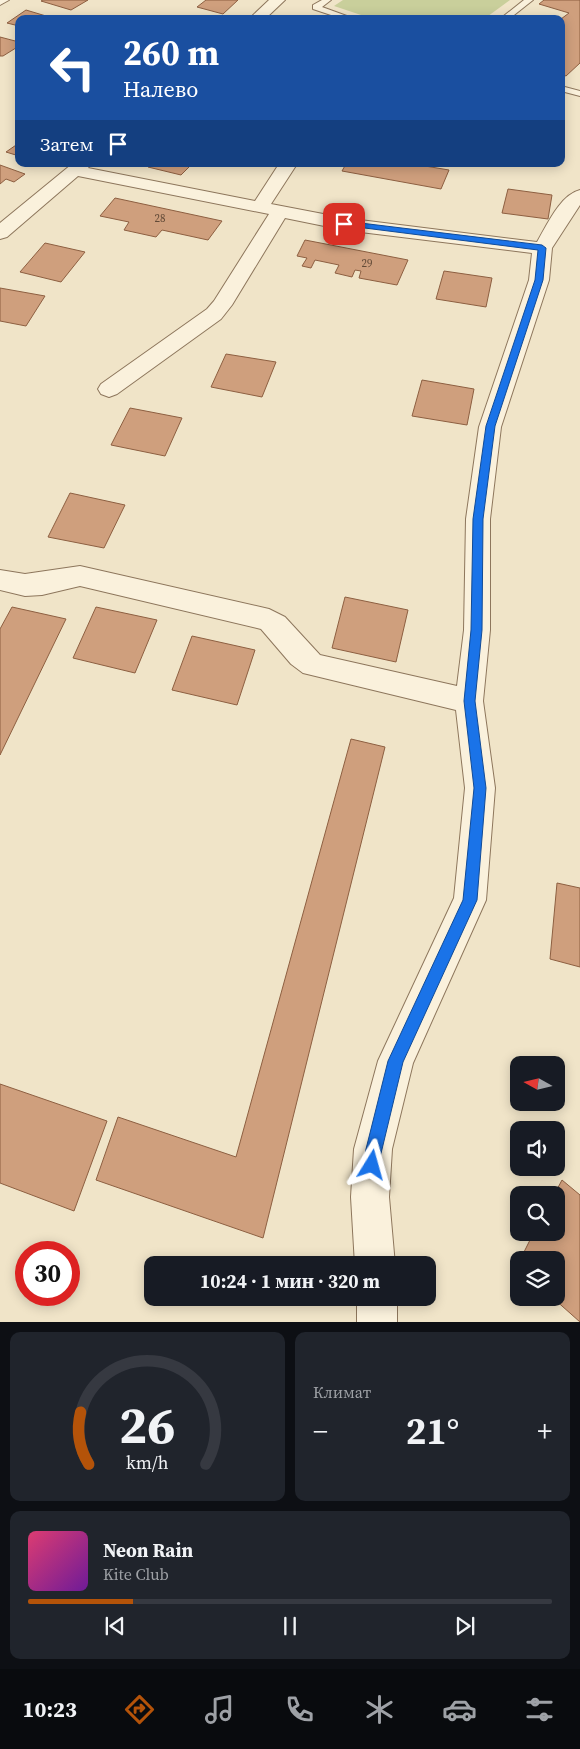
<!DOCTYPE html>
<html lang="ru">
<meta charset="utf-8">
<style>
body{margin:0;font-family:"Source Serif 4",serif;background:#20242c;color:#f1f3f6;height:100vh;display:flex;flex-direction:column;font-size:19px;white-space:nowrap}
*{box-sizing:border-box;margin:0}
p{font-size:16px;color:#9ea1a6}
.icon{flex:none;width:28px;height:28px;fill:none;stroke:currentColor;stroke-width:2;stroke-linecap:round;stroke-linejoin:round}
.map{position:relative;height:1322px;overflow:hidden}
.details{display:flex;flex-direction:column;gap:10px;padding:10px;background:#0d0f14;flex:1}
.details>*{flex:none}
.banner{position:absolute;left:15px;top:15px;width:550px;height:152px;border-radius:10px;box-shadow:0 2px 12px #0003;background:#1a4fa0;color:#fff;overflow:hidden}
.needle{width:32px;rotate:278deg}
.fabs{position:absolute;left:510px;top:1056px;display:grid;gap:10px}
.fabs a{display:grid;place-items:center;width:55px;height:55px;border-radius:10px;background:#171b24;box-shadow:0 2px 12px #0003;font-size:25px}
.speed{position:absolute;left:15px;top:1241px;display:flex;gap:10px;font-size:25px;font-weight:700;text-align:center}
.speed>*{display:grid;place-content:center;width:65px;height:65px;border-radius:50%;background:#171b24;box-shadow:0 2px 12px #0003;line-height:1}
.speed .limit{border:8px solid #d22;background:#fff;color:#111}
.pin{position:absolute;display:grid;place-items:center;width:42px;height:42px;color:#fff;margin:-21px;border-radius:10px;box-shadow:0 2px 8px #0006}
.me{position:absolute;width:55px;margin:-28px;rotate:8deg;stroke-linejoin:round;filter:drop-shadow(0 0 4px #0008)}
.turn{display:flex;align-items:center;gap:18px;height:105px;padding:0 25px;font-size:22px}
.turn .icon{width:65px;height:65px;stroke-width:2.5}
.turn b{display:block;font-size:35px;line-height:42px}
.then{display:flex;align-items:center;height:48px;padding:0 25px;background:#0003;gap:10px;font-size:19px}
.big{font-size:38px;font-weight:700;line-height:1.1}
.details .widget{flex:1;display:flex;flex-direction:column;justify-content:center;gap:8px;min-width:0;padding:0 18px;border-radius:10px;background:#20242c}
.details .dial{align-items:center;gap:0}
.dial svg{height:130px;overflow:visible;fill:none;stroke:#363941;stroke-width:7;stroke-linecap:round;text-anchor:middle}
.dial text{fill:#f1f3f6;stroke:none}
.song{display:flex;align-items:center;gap:15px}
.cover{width:60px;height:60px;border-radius:8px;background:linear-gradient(135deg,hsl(340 70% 55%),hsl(280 70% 35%))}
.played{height:5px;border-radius:2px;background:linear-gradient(90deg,#b45309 20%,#363941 20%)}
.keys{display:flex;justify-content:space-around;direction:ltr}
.heat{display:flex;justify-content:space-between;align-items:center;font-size:28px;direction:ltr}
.details .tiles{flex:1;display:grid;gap:10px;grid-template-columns:1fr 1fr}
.widget:last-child{grid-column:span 2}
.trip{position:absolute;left:144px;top:1256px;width:292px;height:50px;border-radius:10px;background:#171b24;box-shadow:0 2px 12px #0003;font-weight:700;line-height:50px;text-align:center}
.menu{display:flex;height:80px;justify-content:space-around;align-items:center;background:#090b0e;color:#9ea1a6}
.menu .icon{width:35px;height:35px}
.menu .current{color:#b45309}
.menu b{font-size:22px;color:#f1f3f6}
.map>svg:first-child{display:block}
.green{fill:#c9cf9b}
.building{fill:#cf9f7d;stroke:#8d5f41}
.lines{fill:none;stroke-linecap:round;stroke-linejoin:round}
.lane-casing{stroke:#8d765c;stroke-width:2}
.street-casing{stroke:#8d765c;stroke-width:2}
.lane{fill:#faf1dc;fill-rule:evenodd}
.street{fill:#faf1dc;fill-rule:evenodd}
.route{fill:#1a73e8;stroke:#114b97}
.labels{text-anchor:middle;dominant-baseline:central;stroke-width:5;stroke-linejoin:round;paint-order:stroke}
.far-number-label{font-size:11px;fill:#624a37}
</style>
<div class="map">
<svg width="580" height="1322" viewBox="0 0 580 1322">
<rect width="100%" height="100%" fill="#f0e4c8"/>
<path class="green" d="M343,0H510L484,19H373L334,6Z"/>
<path class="building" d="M43,0H88L71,10L41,1Z
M206,0H238L223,14L197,7Z
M544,0H580V63L566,76L561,74V19L569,13L539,4Z
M26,10L56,19H19V26L7,23Z
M0,37L19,42V46L3,56H0Z
M19,143V156L6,152Z
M152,164H192L181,175L148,167Z
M346,164H413L449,170L441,189L342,171Z
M0,165L25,174L14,182L6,179L0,184Z
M508,189L552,195L548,219L502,213Z
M115,198L222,221L208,240L162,230L156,237L124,230L129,222L100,216Z
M305,240L408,260L397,285L359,278L361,271L355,270L352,277L335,273L339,265L315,260L311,268L302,266L307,258L297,256Z
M45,243L85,252L61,282L20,272Z
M444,271L492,278L486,307L436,299Z
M0,288L45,296L26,326L0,321Z
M226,354L276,362L262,397L211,387Z
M422,380L474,389L467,425L412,416Z
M130,408L182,418L165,456L111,445Z
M70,493L125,505L104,548L48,537Z
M345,597L408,610L396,662L332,648Z
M12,607L66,619L0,755V629Z
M96,607L157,620L135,673L73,658Z
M192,636L255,650L237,705L172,690Z
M351,739L385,747L263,1238L96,1180L118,1117L236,1157Z
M557,883L580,888V967L550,959Z
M0,1084L107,1121L74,1211L0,1183Z
M562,1180L580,1195V1322L553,1298H556V1260H520L534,1232H556V1195H554Z"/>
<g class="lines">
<g class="lane-casing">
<path id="lane" d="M322,0H331L322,7L355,19H343L313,9V5Z
M524,0H533L509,19H500Z
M561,86L580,91V96L561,91Z"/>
</g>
<g class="street-casing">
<path id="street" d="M0,0H9L0,5Z
M269,0H285L265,19H249Z
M72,164H91L88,168L255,201L279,164H297L271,204L344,218L537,242C547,225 560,195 580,190V205L552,248L549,280L501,427L490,519V630L483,701L495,788L486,900L413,1063L392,1149L389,1197L395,1265H355L351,1197L354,1149L378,1061L454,898L465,788L456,710L303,673L291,664L261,629L80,586L42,595L25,596L0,590V570L25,574L80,566L269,609L285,617L320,655L457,686L464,630L466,519L479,427L529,280L532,253L344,230L285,218L232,305L221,319L117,394L109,397L101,394L98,389L101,384L207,309L214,301L269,214L78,176L7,237L0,239V223Z
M357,1298H397V1322H357Z"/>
</g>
<use href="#lane" class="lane"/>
<use href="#street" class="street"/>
</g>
<path class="route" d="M344,221L542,245L546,248L543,280L495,426L483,519L482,630L475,701L486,788L477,900L403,1062L377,1170L372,1173L367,1170L364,1165L366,1149L388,1061L463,900L474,788L464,701L471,630L473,519L486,426L535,280L538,250L341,225L340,224Z"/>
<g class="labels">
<g class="far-number-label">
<text x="160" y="218">28</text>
<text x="367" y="263">29</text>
</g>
</g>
</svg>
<div class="fabs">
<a><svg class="needle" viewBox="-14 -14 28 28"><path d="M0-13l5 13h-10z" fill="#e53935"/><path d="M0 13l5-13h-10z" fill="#9ea1a6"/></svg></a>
<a><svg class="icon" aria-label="sound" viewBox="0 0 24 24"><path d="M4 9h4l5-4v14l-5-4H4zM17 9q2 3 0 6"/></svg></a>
<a><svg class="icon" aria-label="search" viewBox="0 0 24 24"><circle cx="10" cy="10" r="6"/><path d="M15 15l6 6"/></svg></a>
<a><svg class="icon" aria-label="layers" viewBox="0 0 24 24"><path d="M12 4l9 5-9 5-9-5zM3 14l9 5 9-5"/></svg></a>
</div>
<div class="speed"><div class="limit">30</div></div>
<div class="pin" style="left:344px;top:224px;background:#d93025"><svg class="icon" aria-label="arrive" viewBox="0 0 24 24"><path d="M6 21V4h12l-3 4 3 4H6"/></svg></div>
<svg class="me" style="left:372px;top:1165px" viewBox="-20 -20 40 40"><path d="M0-17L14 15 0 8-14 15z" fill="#1a73e8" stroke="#fff" stroke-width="4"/></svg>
<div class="trip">10:24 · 1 мин · 320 m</div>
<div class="banner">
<div class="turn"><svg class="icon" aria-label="left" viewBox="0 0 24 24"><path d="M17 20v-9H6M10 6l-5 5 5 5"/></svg><div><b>260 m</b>Налево</div></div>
<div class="then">Затем<svg class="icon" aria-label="arrive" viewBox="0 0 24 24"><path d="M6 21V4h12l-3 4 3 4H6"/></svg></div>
</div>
</div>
<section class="details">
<div class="tiles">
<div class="widget dial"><svg viewBox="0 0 100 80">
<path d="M14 69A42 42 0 1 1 86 69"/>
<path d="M14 69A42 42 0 0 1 9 37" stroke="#b45309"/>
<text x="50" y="56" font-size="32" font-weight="700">26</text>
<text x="50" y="72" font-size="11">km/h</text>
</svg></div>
<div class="widget"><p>Климат</p>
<div class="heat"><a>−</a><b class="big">21°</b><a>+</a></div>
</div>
<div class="widget">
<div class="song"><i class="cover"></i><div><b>Neon Rain</b><p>Kite Club</p></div></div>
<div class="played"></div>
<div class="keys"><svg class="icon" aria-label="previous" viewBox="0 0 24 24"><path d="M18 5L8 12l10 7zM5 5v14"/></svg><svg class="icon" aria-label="pause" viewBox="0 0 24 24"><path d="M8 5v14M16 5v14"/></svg><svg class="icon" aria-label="next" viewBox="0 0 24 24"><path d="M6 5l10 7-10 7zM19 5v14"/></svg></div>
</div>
</div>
</section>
<nav class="menu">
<b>10:23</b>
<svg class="icon current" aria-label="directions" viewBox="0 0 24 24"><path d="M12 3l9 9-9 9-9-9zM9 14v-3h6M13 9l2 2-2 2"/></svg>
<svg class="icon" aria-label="music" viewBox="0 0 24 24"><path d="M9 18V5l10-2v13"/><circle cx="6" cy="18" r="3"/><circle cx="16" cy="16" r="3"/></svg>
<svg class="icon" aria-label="phone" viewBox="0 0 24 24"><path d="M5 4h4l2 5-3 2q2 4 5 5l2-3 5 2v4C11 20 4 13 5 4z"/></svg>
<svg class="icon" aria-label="climate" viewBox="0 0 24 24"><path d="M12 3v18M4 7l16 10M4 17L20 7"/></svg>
<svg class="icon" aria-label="car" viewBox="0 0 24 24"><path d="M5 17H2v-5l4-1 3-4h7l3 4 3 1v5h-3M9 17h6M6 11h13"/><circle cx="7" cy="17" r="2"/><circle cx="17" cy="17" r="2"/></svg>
<svg class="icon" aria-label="filters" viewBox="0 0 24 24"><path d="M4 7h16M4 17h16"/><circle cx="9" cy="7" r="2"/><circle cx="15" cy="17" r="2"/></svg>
</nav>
